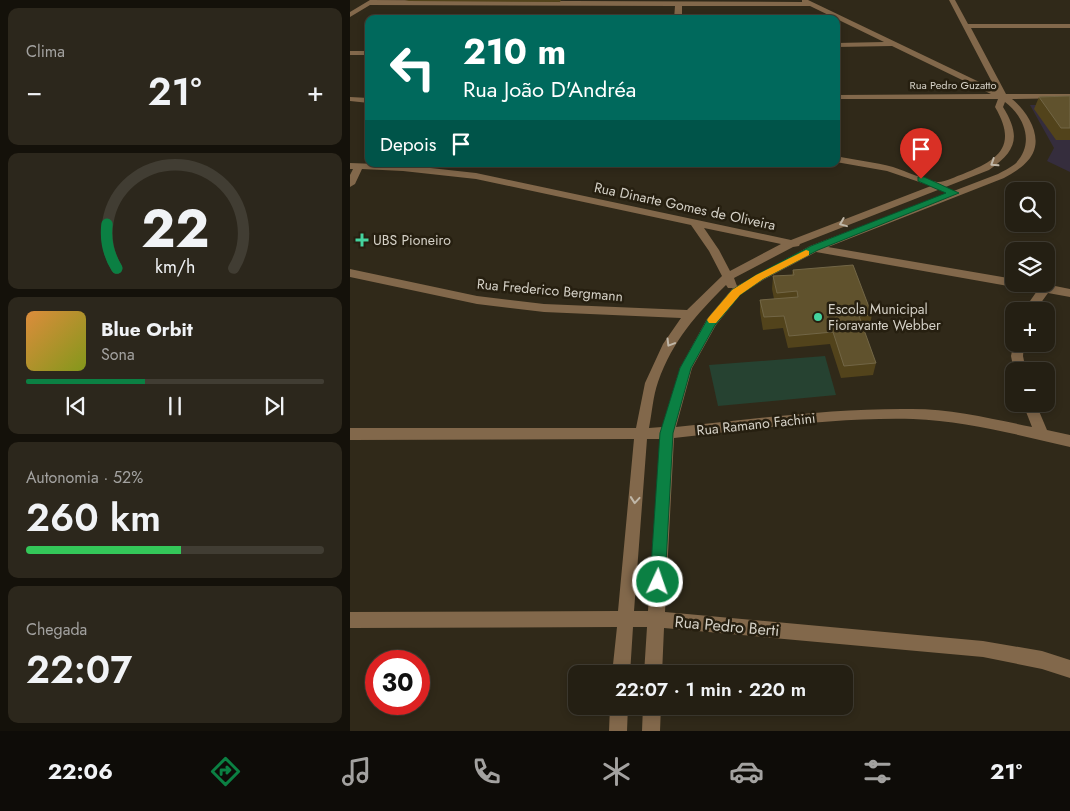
<!DOCTYPE html>
<html lang="pt">
<meta charset="utf-8">
<style>
body{margin:0;font-family:Jost,sans-serif;background:#2c271c;color:#f1f3f6;height:100vh;display:flex;flex-direction:column;font-size:19px;white-space:nowrap}
*{box-sizing:border-box;margin:0}
p{font-size:16px;color:#a3a2a0}
.icon{flex:none;width:28px;height:28px;fill:none;stroke:currentColor;stroke-width:2;stroke-linecap:round;stroke-linejoin:round}
.map{position:relative;flex:1;overflow:hidden}
.sheet{display:flex;flex-direction:column;gap:8px;padding:8px;background:#14110a;width:350px}
.sheet>*{flex:none}
.hud{position:absolute;left:15px;top:15px;width:475px;height:152px;border-radius:10px;box-shadow:0 2px 8px #0003,0 0 0 1px #413d33;background:#00695c;color:#fff;overflow:hidden}
.tools{position:absolute;left:655px;top:182px;display:grid;gap:10px}
.tools a{display:grid;place-items:center;width:50px;height:50px;border-radius:10px;background:#241f13;box-shadow:0 2px 8px #0003,0 0 0 1px #413d33;font-size:25px}
.speed{position:absolute;left:15px;top:650px;display:flex;gap:10px;font-size:25px;font-weight:700;text-align:center}
.speed>*{display:grid;place-content:center;width:65px;height:65px;border-radius:50%;background:#241f13;box-shadow:0 2px 8px #0003,0 0 0 1px #413d33;line-height:1}
.speed .limit{border:8px solid #d22;background:#fff;color:#111}
.pin{position:absolute;display:grid;place-items:center;width:42px;height:42px;color:#fff;margin:-51px -21px;border-radius:50% 50% 50% 0;rotate:-45deg;box-shadow:0 0 5px #0007}
.pin .icon{rotate:45deg}
.me{position:absolute;width:55px;margin:-28px;rotate:3deg;stroke-linejoin:round;filter:drop-shadow(0 0 4px #0008)}
.turn{display:flex;align-items:center;gap:18px;height:105px;padding:0 15px;font-size:22px}
.turn .icon{width:65px;height:65px;stroke-width:2.5}
.turn b{display:block;font-size:35px;line-height:42px}
.then{display:flex;align-items:center;height:48px;padding:0 15px;background:#0003;gap:10px;font-size:19px}
.big{font-size:38px;font-weight:600;line-height:1.1}
.sheet .tile{flex:1;display:flex;flex-direction:column;justify-content:center;gap:8px;min-width:0;padding:0 18px;border-radius:10px;background:#2c271c}
.sheet .dial{align-items:center;gap:0}
.dial svg{height:130px;overflow:visible;fill:none;stroke:#413d33;stroke-width:7;stroke-linecap:round;text-anchor:middle}
.dial text{fill:#f1f3f6;stroke:none}
.song{display:flex;align-items:center;gap:15px}
.cover{width:60px;height:60px;border-radius:8px;background:linear-gradient(135deg,hsl(30 70% 55%),hsl(70 70% 35%))}
.played{height:5px;border-radius:2px;background:linear-gradient(90deg,#0b8043 40%,#413d33 40%)}
.keys{display:flex;justify-content:space-around;direction:ltr}
.heat{display:flex;justify-content:space-between;align-items:center;font-size:28px;direction:ltr}
.charge{height:8px;border-radius:4px;background:linear-gradient(90deg,#34c759 52%,#413d33 0)}
.trip{position:absolute;left:218px;top:665px;width:285px;height:50px;border-radius:10px;background:#241f13;box-shadow:0 2px 8px #0003,0 0 0 1px #413d33;font-weight:600;line-height:50px;text-align:center}
.tab-bar{display:flex;height:80px;justify-content:space-around;align-items:center;background:#0e0c08;color:#a3a2a0}
.tab-bar .icon{width:35px;height:35px}
.tab-bar .current{color:#0b8043}
.tab-bar b{font-size:22px;color:#f1f3f6}
main{display:flex;flex:1;min-height:0}
.map>svg:first-child{display:block}
.education{fill:#352d3d}
.green{fill:#264231}
.lines{fill:none;stroke-linecap:round;stroke-linejoin:round}
.minor{fill:#82684b;fill-rule:evenodd}
.wall{fill:#52431b}
.building{fill:#60522d;stroke:#726646}
.oneway{stroke:#c0b7a8}
.route{fill:#0b8043;stroke:#07532c}
.slow{fill:#f59e0b}
.poi-dot{fill:#45d49f;stroke:#261f10;stroke-width:2}
.labels{text-anchor:middle;dominant-baseline:central;stroke-width:5;stroke-linejoin:round;paint-order:stroke}
.far-street-label{font-size:11px;fill:#d5d1c7;stroke:#261f10}
.street-label{font-size:14px;fill:#d5d1c7;stroke:#261f10}
.poi-label{font-size:14px;fill:#d5d1c7;stroke:#261f10;text-anchor:start}
.near-street-label{font-size:16px;fill:#d5d1c7;stroke:#261f10}
</style>
<main>
<section class="sheet">
<div class="tile"><p>Clima</p>
<div class="heat"><a>−</a><b class="big">21°</b><a>+</a></div>
</div>
<div class="tile dial"><svg viewBox="0 0 100 80">
<path d="M14 69A42 42 0 1 1 86 69"/>
<path d="M14 69A42 42 0 0 1 8 42" stroke="#0b8043"/>
<text x="50" y="56" font-size="32" font-weight="700">22</text>
<text x="50" y="72" font-size="11">km/h</text>
</svg></div>
<div class="tile">
<div class="song"><i class="cover"></i><div><b>Blue Orbit</b><p>Sona</p></div></div>
<div class="played"></div>
<div class="keys"><svg class="icon" aria-label="previous" viewBox="0 0 24 24"><path d="M18 5L8 12l10 7zM5 5v14"/></svg><svg class="icon" aria-label="pause" viewBox="0 0 24 24"><path d="M8 5v14M16 5v14"/></svg><svg class="icon" aria-label="next" viewBox="0 0 24 24"><path d="M6 5l10 7-10 7zM19 5v14"/></svg></div>
</div>
<div class="tile"><p>Autonomia · 52%</p><b class="big">260 km</b><div class="charge"></div></div>
<div class="tile"><p>Chegada</p><b class="big">22:07</b></div>
</section>
<div class="map">
<svg width="720" height="731" viewBox="0 0 720 731">
<rect width="100%" height="100%" fill="#302919"/>
<path class="education" d="M680,105H720V172L697,161L704,148Z"/>
<path class="green" d="M475,356L486,395L368,406L359,365Z"/>
<g class="lines">
<path class="minor" d="M20,0L452,2V0H458L646,90L599,0H605L618,24H720V28H621L656,94H720V98L662,99C676,110 692,134 683,153C677,165 665,172 654,178L478,247L664,279V284H695L720,289V297L698,293L685,311H673L687,291L466,252L413,280L390,295L366,325L342,368L326,427C404,419 483,408 562,409C602,409 643,419 682,427L673,404H686L697,430L720,435V447C668,435 616,421 563,419C483,417 402,430 324,438L315,612L633,641L692,651L720,660V678L692,669L633,657L314,628L312,674H294L297,627H283L280,674H262L267,627L0,628V612L268,611L284,439L0,440V428H286L295,383L313,344L331,318L194,312L127,304L0,277V269L127,296L194,304L337,310L372,276L359,251L341,225L126,179L53,171L12,169L5,184L0,187V175L3,169H0V163L53,165L126,173L441,240L581,186L537,171L486,162V156C505,160 525,162 543,167C558,172 572,179 587,182C594,183 606,176 613,174C649,160 668,146 645,107L648,99H486V95L641,94L542,46L486,47V43L534,42L460,6H332V19H324L325,6L20,5L0,17V12ZM655,102C675,117 685,144 665,164C660,168 653,171 648,174L460,246L387,286L384,278L443,247L449,246L450,244L639,170C667,151 671,136 653,107ZM354,228L431,244L380,271L369,250ZM376,285L378,288H383L357,319L330,368L312,427L299,428C302,413 303,396 308,382C323,340 346,315 376,285ZM297,439H310L298,611H284Z
M0,51H19V55H0Z
M0,97L19,98V103L0,101Z
M664,341V344H674L673,356L676,371H664L661,356Z
M260,706H278L277,731H259Z
M293,706H311L310,731H292Z"/>
</g>
<path class="wall" d="M55,0H211L210,2L59,1Z
M720,96V140H706L684,109L689,97Z
M443,270L522,315L519,328H513L526,363L523,375L491,378L480,344L438,348L433,328L413,330L410,312V300L424,299L422,289L423,276L442,275Z"/>
<path class="building" d="M720,96V128H711L689,97Z
M503,265L522,315L509,316L526,363L494,366L483,332L439,336L434,316L414,317L410,300L448,297L447,291L427,293L423,276L444,275L443,270Z"/>
<defs><path id="oneway-chevron" d="M-2-3.5L2.5 0L-2 3.5" fill="none" stroke-width="1.6" stroke-linecap="round" stroke-linejoin="round" transform="scale(1.25)"/></defs>
<g class="oneway">
<use href="#oneway-chevron" transform="translate(644 163) rotate(147)"/>
<use href="#oneway-chevron" transform="translate(493 223) rotate(158)"/>
<use href="#oneway-chevron" transform="translate(320 343) rotate(121)"/>
<use href="#oneway-chevron" transform="translate(285 500) rotate(95)"/>
</g>
<path class="route" d="M568,177H574L609,193L468,250L413,279L390,295L365,325L341,368L323,433L315,582L313,587L308,589L302,587L300,582L310,433L330,368L357,320L382,290L406,275L461,246L596,193L568,181Z"/>
<path class="slow" d="M456,250L459,251V255L413,279L390,295L366,323H359L357,320L359,317L382,290L406,275Z"/>
<g class="poi-dot">
<path d="M9.5 232.5h5v5h5v5h-5v5h-5v-5h-5v-5h5z"/>
<circle cx="468" cy="317" r="5"/>
</g>
<g class="labels">
<g class="far-street-label">
<text x="603" y="85">Rua Pedro Guzatto</text>
</g>
<g class="street-label">
<text transform="translate(335 206) rotate(12)">Rua Dinarte Gomes de Oliveira</text>
<text transform="translate(200 290) rotate(5)">Rua Frederico Bergmann</text>
<text transform="translate(406 424) rotate(-6)">Rua Ramano Fachini</text>
</g>
<g class="poi-label">
<text x="23" y="240">UBS Pioneiro</text>
<text x="478" y="309">Escola Municipal<tspan x="478" dy="16">Fioravante Webber</tspan></text>
</g>
<g class="near-street-label">
<text transform="translate(377 626) rotate(5)">Rua Pedro Berti</text>
</g>
</g>
</svg>
<div class="tools">
<a><svg class="icon" aria-label="search" viewBox="0 0 24 24"><circle cx="10" cy="10" r="6"/><path d="M15 15l6 6"/></svg></a>
<a><svg class="icon" aria-label="layers" viewBox="0 0 24 24"><path d="M12 4l9 5-9 5-9-5zM3 14l9 5 9-5"/></svg></a>
<a>+</a>
<a>−</a>
</div>
<div class="speed"><div class="limit">30</div></div>
<div class="pin" style="left:571px;top:179px;background:#d93025"><svg class="icon" aria-label="arrive" viewBox="0 0 24 24"><path d="M6 21V4h12l-3 4 3 4H6"/></svg></div>
<svg class="me" style="left:308px;top:582px" viewBox="-20 -20 40 40"><circle r="17" fill="#0b8043" stroke="#fff" stroke-width="3"/><path d="M0-11L8 9 0 5-8 9z" fill="#fff"/></svg>
<div class="trip">22:07 · 1 min · 220 m</div>
<div class="hud">
<div class="turn"><svg class="icon" aria-label="left" viewBox="0 0 24 24"><path d="M17 20v-9H6M10 6l-5 5 5 5"/></svg><div><b>210 m</b>Rua João D'Andréa</div></div>
<div class="then">Depois<svg class="icon" aria-label="arrive" viewBox="0 0 24 24"><path d="M6 21V4h12l-3 4 3 4H6"/></svg></div>
</div>
</div>
</main>
<nav class="tab-bar">
<b>22:06</b>
<svg class="icon current" aria-label="directions" viewBox="0 0 24 24"><path d="M12 3l9 9-9 9-9-9zM9 14v-3h6M13 9l2 2-2 2"/></svg>
<svg class="icon" aria-label="music" viewBox="0 0 24 24"><path d="M9 18V5l10-2v13"/><circle cx="6" cy="18" r="3"/><circle cx="16" cy="16" r="3"/></svg>
<svg class="icon" aria-label="phone" viewBox="0 0 24 24"><path d="M5 4h4l2 5-3 2q2 4 5 5l2-3 5 2v4C11 20 4 13 5 4z"/></svg>
<svg class="icon" aria-label="climate" viewBox="0 0 24 24"><path d="M12 3v18M4 7l16 10M4 17L20 7"/></svg>
<svg class="icon" aria-label="car" viewBox="0 0 24 24"><path d="M5 17H2v-5l4-1 3-4h7l3 4 3 1v5h-3M9 17h6M6 11h13"/><circle cx="7" cy="17" r="2"/><circle cx="17" cy="17" r="2"/></svg>
<svg class="icon" aria-label="filters" viewBox="0 0 24 24"><path d="M4 7h16M4 17h16"/><circle cx="9" cy="7" r="2"/><circle cx="15" cy="17" r="2"/></svg>
<b>21°</b>
</nav>
